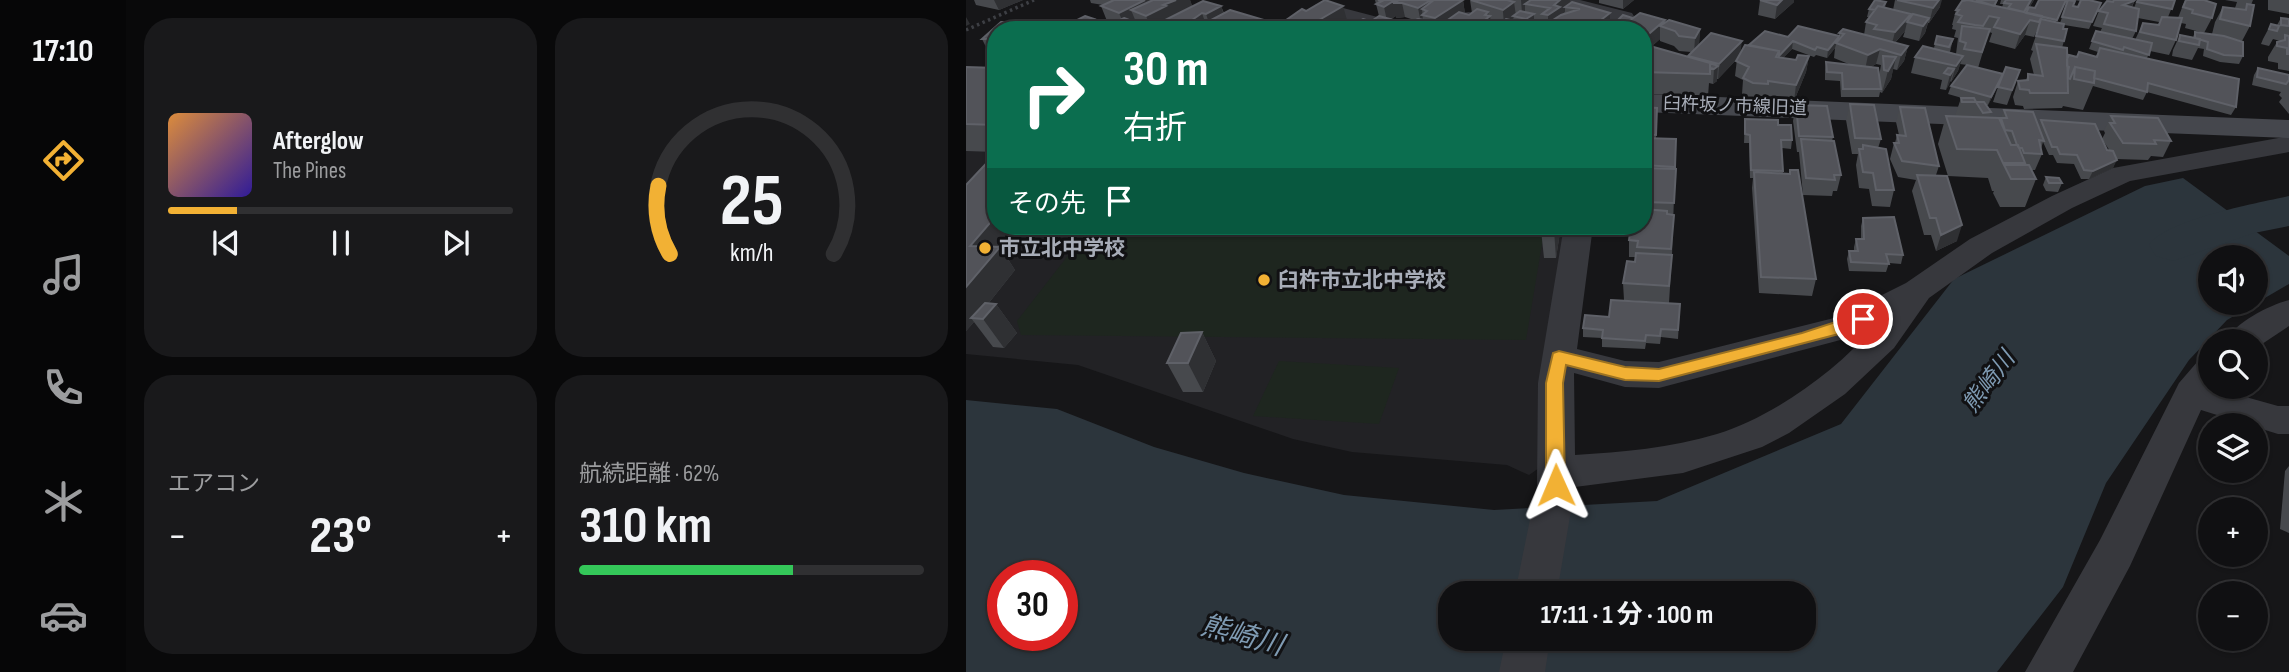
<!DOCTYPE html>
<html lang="ja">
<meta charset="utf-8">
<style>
body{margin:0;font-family:"Sofia Sans Condensed","Noto Sans JP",sans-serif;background:#19191b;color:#f1f3f6;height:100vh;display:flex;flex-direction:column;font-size:26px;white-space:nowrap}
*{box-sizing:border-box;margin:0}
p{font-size:23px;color:#9c9d9f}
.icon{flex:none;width:38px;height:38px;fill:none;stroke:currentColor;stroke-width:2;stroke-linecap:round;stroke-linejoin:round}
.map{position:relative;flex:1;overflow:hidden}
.panel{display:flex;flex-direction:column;gap:18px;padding:18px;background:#09090a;width:840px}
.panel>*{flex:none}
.top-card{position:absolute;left:21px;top:21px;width:665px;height:214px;border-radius:28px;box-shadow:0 2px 5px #0004,0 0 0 2px #303032;background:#0b6e4f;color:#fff;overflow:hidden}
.buttons{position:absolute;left:1232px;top:245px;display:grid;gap:14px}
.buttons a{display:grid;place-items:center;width:70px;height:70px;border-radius:50%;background:#101012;box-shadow:0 2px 5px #0004,0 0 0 2px #303032;font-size:35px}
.speed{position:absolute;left:21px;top:560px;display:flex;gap:14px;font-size:35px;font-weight:700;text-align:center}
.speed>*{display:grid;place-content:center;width:91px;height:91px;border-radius:50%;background:#101012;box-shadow:0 2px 5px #0004,0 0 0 2px #303032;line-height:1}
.speed .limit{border:10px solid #d22;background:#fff;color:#111}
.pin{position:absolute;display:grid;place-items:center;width:60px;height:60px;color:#fff;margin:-30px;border:4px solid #fff;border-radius:50%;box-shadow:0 2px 7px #0007}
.me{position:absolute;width:77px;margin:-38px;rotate:359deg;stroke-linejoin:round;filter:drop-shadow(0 0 5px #0008)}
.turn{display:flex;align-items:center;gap:24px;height:147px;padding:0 21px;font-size:32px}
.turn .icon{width:91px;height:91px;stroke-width:2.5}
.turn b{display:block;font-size:49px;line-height:60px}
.then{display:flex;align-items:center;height:66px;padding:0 21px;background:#0003;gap:14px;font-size:26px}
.big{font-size:52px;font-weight:700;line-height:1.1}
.panel .widget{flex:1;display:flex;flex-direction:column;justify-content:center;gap:10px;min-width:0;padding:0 24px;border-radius:28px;background:#19191b}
.panel .dial{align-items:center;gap:0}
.dial svg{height:182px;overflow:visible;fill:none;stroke:#303032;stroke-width:7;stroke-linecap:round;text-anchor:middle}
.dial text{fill:#f1f3f6;stroke:none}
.song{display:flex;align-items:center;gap:21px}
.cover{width:84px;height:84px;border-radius:10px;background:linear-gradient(135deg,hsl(30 70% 55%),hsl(250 70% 35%))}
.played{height:7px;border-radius:4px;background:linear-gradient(90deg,#f2b134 20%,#303032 20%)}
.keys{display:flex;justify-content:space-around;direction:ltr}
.heat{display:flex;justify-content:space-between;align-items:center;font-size:38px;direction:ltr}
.charge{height:10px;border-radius:5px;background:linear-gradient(90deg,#34c759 62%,#303032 0)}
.panel .tiles{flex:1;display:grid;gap:18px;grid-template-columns:repeat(2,1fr)}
.trip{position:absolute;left:472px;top:581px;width:378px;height:70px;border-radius:28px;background:#101012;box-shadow:0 2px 5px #0004,0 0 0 2px #303032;font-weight:700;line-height:70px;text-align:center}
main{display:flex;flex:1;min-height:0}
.tab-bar{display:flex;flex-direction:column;width:126px;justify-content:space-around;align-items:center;background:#060607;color:#9c9d9f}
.tab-bar .icon{width:49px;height:49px}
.tab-bar .active{color:#f2b134}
.tab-bar b{font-size:32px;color:#f1f3f6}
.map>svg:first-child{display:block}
.built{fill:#222225}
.green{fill:#1e261f}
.water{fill:#2c353c;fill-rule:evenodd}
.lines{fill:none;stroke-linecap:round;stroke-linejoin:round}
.river{fill:#2c353c;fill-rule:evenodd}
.path{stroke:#3d3f44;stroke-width:3.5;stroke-dasharray:2.5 3.5;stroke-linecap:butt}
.street{fill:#37383d;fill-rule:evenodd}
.secondary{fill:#45474d;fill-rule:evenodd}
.wall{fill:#47494d;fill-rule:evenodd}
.shaded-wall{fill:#2f3033}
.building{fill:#525359;stroke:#5f6168;stroke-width:2}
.route{fill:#f2b134;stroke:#9d7322;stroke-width:2}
.poi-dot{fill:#f2b134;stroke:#111113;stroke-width:2.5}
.labels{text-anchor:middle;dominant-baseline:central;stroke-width:6;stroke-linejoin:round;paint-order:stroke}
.far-street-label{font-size:18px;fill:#a8adb8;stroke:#111113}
.poi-label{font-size:21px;font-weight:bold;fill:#a8adb8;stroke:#111113;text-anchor:start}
.water-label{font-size:23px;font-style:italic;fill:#7f9bb3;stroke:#111113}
.near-water-label{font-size:28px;font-style:italic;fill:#7f9bb3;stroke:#111113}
</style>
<main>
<nav class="tab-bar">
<b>17:10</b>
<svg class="icon active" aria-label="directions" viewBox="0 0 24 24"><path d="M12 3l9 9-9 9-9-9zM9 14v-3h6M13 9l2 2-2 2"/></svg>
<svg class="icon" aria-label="music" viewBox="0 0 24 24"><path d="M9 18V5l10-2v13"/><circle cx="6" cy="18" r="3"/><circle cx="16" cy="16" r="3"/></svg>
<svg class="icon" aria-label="phone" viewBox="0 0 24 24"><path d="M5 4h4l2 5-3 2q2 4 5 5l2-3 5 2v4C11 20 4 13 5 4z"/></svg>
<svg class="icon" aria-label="climate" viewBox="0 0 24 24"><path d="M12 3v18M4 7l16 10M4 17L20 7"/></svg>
<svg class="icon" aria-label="car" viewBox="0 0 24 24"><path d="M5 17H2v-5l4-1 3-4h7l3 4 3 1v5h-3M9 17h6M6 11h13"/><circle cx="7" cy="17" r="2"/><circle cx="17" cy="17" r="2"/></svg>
</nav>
<section class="panel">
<div class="tiles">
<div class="widget">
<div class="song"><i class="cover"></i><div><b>Afterglow</b><p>The Pines</p></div></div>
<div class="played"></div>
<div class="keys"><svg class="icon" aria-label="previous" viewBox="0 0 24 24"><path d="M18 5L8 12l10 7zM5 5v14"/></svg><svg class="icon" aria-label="pause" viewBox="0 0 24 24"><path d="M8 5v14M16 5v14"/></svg><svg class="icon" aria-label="next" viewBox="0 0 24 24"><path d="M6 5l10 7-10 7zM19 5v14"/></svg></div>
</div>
<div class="widget dial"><svg viewBox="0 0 100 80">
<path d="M14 69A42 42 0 1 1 86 69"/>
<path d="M14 69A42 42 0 0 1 9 39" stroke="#f2b134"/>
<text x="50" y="56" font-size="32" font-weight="700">25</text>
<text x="50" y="72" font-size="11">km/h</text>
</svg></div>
<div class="widget"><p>エアコン</p>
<div class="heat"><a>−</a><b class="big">23°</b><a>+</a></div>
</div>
<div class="widget"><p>航続距離 · 62%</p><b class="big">310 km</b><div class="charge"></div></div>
</div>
</section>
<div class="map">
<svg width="1323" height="672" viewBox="0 0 1323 672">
<rect width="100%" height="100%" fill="#161618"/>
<path class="built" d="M0,93H30V226H604L588,335L582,462L563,475L541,465L386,452L327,439L112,365L0,354Z"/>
<path class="green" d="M125,226H579L560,340L55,335L51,321Z
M313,361L433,368L413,424L287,416Z"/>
<path class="water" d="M1217,178L1323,256V284L1261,320L1223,360L1140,483L1097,587L1031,672H0V400L91,409L188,447L278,473L378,495L528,510L691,501L875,424L988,279L1179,186ZM1244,257H1290V303H1244ZM37,576H96V635H37ZM485,593H838V639H485Z"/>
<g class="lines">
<path class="river" d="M1323,196V226L1288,233L1207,261L1190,256L1183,245C1199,220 1291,203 1323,196Z"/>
<path class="path" d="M0,30L68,0"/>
<path class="street" d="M580,0H614L666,13L669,18L658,24L583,4Z
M358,3L442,25L445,30H409L350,14L347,9L350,4Z
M503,12L553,25L556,30C537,30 505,34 492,18L495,13Z
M1323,136V152L1164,181L1106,208L1026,253L963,298L928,348L879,394L823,433L796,447L717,473L609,487L591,593H549L571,485L572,383L598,226H627L611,349L659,361L693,362L872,317L940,283L1004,239L1086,196L1147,168ZM908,327C869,372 808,416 751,434C705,448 656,452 609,455L608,373L659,387L693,388L882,338Z
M1323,300V326L1290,348V341H1259C1269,323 1303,305 1323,300Z
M1244,357V387L1312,406H1323V434H1312L1235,410L1164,566L1107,672H1059L1134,540L1213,383L1232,361Z
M540,639H584L579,672H533Z"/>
<path class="secondary" d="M677,94L1323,120V138L677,112Z"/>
</g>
<path class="wall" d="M8,0H57L33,10L10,5Z
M124,0H224L226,6H255L258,13L301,30H249L248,28L245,29L241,28L239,30H205L202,23L189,30H145L143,25L147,23L141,21L135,6L137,5L125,3Z
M409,0H497L499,14L503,15L506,13L504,0H604V3L644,13V20L632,30H581L577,28V21L568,20V21L561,27L563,28V30H438L437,25L448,20L439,17L430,18V16L425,19L428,20L429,26L438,30H314L318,29L316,23L381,20L390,23L403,22L413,16ZM524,20L534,23L526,29Z
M633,0H668L657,9L633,3Z
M794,0H828V2L809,19L792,15Z
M929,0L974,7L963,23H962L959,33L953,41L937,37L939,31L929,43L942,46L938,61L931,70L927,69L925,79L916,93L914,92L913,97H875L874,81L859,80V70L860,62L885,65L868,58L869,48L861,58L850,55L848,57L826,49L817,58L830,60L843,56L840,72L828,101L801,96L800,99L785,98L776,94L777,80L769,76L771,59L752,79H751V81L747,84L743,83L742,96L677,94V30L651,28V21L667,18L699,20V22L734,29L733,44L774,53L783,45L822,37L873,36V33L898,35L900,22L904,17H901L903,9L920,2L919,8L927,10ZM694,39V41L708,46L713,51L725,52L722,57L685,47ZM910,64L915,65L913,76L905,67Z
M1000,0H1032L1029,6L1036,8L1037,4H1034L1035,0H1068L1060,13L1069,8L1098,6L1090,22L1094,23L1102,0L1107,6L1112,7L1114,1L1108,0H1124L1135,3L1123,29L1098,25V41L1096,48L1101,59L1111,57L1130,56L1132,52L1123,49L1130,31L1134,32L1136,28L1127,26L1133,11L1142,0H1169L1166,7L1168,8L1171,0H1209L1202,17L1212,18L1219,0L1246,18L1238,33L1219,28L1220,24L1215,23L1210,40L1203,55L1184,51L1181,58L1270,107L1265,115L1181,92L1177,100L1127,86L1117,110L1097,106L1096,108L1058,109L1057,106L1049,105L1047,97L1052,81L1060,80L1062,74L1068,75L1064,59L1067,51L1065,50L1074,24L1068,37L1059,35L1049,49L1023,42L1026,33L1023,32L1012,68L1037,74L1054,70L1041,105L1027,102L1033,84L1022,105H1020L1025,112L1023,118L1034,120L1038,110L1072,127L1075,120L1141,150L1144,151L1136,139L1139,133L1138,131L1145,116L1205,141L1197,157L1185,156L1182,160L1150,159L1147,168L1123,179H1115L1108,164L1091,163L1087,155H1083L1077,142L1075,149L1076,154L1069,170H1065L1070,179L1059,207H1034L1027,193L1028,191H1026L1022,178L982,176L972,144L980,116H989L995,98H996L982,94L985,86L1001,65L994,64L992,71L985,82L984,81L980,90L974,89L976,80L945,73L949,57L968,48L971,36L987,39L984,52L990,54L992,38L988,37L990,30L986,29L987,25H986L990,10ZM1172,18L1193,22L1192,25L1177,23L1169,40L1166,39L1170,31Z
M1259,0H1287L1285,5L1284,26L1276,41L1269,39L1277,56L1273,64L1254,62L1237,56L1238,49L1232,48L1226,60L1206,56L1207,50L1214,35L1227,37L1229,32L1246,34L1249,22L1257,7L1269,8L1271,2Z
M1302,0H1323V14L1302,10Z
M119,16L133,30H118L113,19Z
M1315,18L1323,19V71L1312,69V63L1302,61V57L1311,42L1314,41L1307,39L1303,46L1295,44L1297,39L1305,24L1311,25Z
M30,30V46L20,47L16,39Z
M0,67L30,68V152L0,151Z
M1292,68L1323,75V114L1313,102L1316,98L1313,95L1315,92L1286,85L1288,75Z
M884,104L915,139L912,148L928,190L924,207L906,206L903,189L893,188L890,165L892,154H886L880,120Z
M830,105L867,137L866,141L875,175L871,191H867L866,196L837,195L833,152H831L827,121Z
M677,107L691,108L690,139H710L706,255L703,303L658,300L657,283L669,262L670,257H663V240L679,209V200H677Z
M934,107L973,166L970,175L991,241L970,251L965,235H958L946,191L950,180L932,177L924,159L928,143H929L931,135H933L930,122Z
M779,119L812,125L826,140L825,149L816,148L817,173L823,174L824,170L850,279L846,296L793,293L786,188L787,178H784L783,143H778Z
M1080,177L1096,183L1092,192L1080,191L1077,185Z
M0,185L36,250L49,270L22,304H30L51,333L38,348L27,347L8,322L0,331Z
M897,218L937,255L935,264L923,263L920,272L883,271L881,259L883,251H888V247L890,239H895V226Z
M576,226H595L590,258H578L575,230Z
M714,304L712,339L695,337L694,344L680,343L679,349L636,347V338L617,337V328L643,317Z
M236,332L250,361L237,392H217L201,363Z
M1323,466V533L1314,529L1319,471Z"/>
<path class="shaded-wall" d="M28,0H57L33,10Z
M179,0H190L197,5L210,0H224L228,10L201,19L202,23L189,30H186L180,16L165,10L170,22L159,27L153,13Z
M429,0H453L436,3L439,17L430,18V16L421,21L418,7Z
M465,0H472L461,11L456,9L457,21L455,23L452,8Z
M497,0L499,14L476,24L477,30H471L469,18Z
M536,0L548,2L550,16H547L548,18L538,24Z
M555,0H573L559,4V11L556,13Z
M594,0H604V8L599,7V12L582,25V15L588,5Z
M657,0H668L657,9Z
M816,0H828V2L809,19L811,5Z
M973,0H976L974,7L963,23L967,8Z
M1065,0H1068L1055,20L1058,12Z
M1168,1L1162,16L1157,5Z
M255,6L260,21L245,20L248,28L245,29L240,14Z
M377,6L381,20L365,30H336Z
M522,12L523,17L524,16L526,30H506Z
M236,13L241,28L239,30H221L219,25Z
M644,13V20L632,30H622Z
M568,14V21L560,27V19Z
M945,14L942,23L941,22L939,31L925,47L929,32Z
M0,17L4,24L0,26Z
M963,18L959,33L953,41L957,26Z
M128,19L133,30H126L122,22Z
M298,20L301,30H280Z
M428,20L430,30H415Z
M699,20V28L694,26V39L677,54V39Z
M1064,20L1059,35L1049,49L1054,34Z
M464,21L465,30H449V28Z
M94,23L98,30H87Z
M734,29L733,44L728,53L729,38Z
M872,38L869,48L861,58L862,50Z
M776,41L774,56L752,79L753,64Z
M827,41L826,49L812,63L813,56Z
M942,46L938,61L931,70L935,55Z
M914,49L910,64L899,70L902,55Z
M843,56L840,72L828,101L830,85Z
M997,56L992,71L985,82L990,66Z
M930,57L925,79L916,93L922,71Z
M752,66L751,81L747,84L748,69Z
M988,69L983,85L980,90L984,75Z
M1037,74L1034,82L1022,105L1025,97Z
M1151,160L1147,168L1123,179L1127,171Z
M30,216V226H55L36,250L49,270L10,319L5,318L8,322L0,331V287L4,246Z
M996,225L991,241L970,251L975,235Z
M589,226H595L590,258L588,230Z
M30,304L51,333L38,348L17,319Z
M236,332L250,361L237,392L222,363Z"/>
<path class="building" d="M148,0H179L153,13L135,6Z
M187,0H210L197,5L200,6L180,16L165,10Z
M359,0L377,6L336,30L316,23L336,9L340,11Z
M412,0H429L418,7L410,4L416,1Z
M433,0H465L452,8L436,3H427Z
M468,0H497L469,18L456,15L461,11L456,9Z
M505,0H541L548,2L537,10Z
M565,0H594L588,5L594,7L582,15L576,14L584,8L559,4Z
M794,0H816L811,5Z
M909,0L920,2L917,7L912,6L909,10L903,9Z
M931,0H973L967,8Z
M1002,0L1076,16L1073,22L1064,20L1054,34L1028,27L1033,18L1023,16L1017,26L1009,25L992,22L996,16L990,14L993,10H990L996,1Z
M1010,0H1031L1028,6Z
M1040,0H1065L1058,12L1042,8L1045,4L1038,3Z
M1073,0H1100L1091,20L1060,13L1063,7L1069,8Z
M1102,0L1109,1L1107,6L1112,7L1115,0H1123L1135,3L1126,22L1096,17Z
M1148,0H1169L1168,1L1157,5L1173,9L1170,31L1138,24L1142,13L1133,11L1141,1L1147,2Z
M1172,0H1209L1206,9L1171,2Z
M1220,0H1238L1250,4L1246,18L1226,13L1227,10L1217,7Z
M237,1L255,6L240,14L236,13L219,25L201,19Z
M606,2L644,13L622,30H599L581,24L595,15L614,9L599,7Z
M1281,4L1288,5L1284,26L1254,19L1257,7L1280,10Z
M912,6L945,14L929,32L908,29L911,25L900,22Z
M511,9L522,12L519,15L524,16L506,30H485L476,24L493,12L503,15Z
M264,10L298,20L280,30H274L263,26L267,24L245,20Z
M554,11L568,14L560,19L547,16Z
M674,13L699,20L677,39V30H651Z
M947,14L963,18L957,26L941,22Z
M657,15L667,18L660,23L651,21Z
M119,16L128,19L122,22L113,19Z
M413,16L428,20L426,23L415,30H393L395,29L389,27L395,23L401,24Z
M1196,17L1216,18L1210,40L1174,32L1177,23L1193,25Z
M158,18L189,30H155L143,25Z
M1315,18L1323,19V26L1315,25Z
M397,19L403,21L397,23H395L385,30H358L378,20L390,23Z
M452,19L464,21L449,28L437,25Z
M540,19L556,23L553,25L563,28L560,30H525Z
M1075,19L1098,24L1097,29H1101L1098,41L1070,36Z
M703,20L734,29L729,38L713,36L709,31L694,26Z
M35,22L94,23L87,30H30V39H16Z
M1305,24L1313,26L1311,31L1303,29Z
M428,25L438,30H421Z
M832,26L873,36L872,38L862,50L851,47L849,50L827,41L813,56V51L783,45L799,31L822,37Z
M996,26L1024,29L1016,52L998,49L1000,43L994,41Z
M877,29L942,46L935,55L914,49L902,55L870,43L878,34L873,33Z
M1130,31L1186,43L1183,55L1158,47L1157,50L1126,41Z
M1229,32L1258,36L1277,42V56L1258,55L1241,49L1242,42L1229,38Z
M745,33L776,41L753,64L722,56Z
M1214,35L1234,39L1233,45L1213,41Z
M1319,35L1323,36V54H1321V48L1311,46V42L1319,40Z
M971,36L987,39L983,47L969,44Z
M677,44L744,63V74L677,72Z
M1070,44L1101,48L1102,93H1064L1063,90L1054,89L1052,81L1062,80V74L1077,76Z
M779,45L813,51L810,57L830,60L832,55L843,56L830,85L802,81V84L787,83L777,78L783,67L770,61Z
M957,46L997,56L990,66L949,57Z
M1134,48L1273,79L1270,107L1182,83L1181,92L1128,78L1129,71L1109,67L1104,79L1102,78V71L1103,67L1101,66V59L1103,55L1111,57L1113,52L1131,57Z
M917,56L930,57L922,71L918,70Z
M860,62L912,68L915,89H877L876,73L861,72Z
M744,63L752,66L748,69L744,68Z
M1001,65L1037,74L1025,97L985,86Z
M0,67L30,68V125L0,124Z
M1040,67L1054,70L1046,90L1032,87Z
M1109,67L1129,71L1128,83L1108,79Z
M982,68L988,69L984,75L978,73Z
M1292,68L1323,75V80L1320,84L1291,77Z
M995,98H1008L1010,102H996Z
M1010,102H1018L1025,112L1017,113Z
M884,104L908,105L915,139L889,138Z
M830,105L861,106L867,137L833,136Z
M677,107L691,108L690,135L677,134Z
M934,107L959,108L973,166L936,161L928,143H933L931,135L940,136Z
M1038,110L1067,112L1078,141L1073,140L1076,154L1058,153L1056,148H1053L1051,145L1046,131L1039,130L1035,118H1041Z
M980,116L1033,118L1045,145H1052L1059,163H1037L1031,150L991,149Z
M1145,116L1192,118L1205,141L1188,140L1190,144L1157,143L1144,123H1149Z
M779,119L812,120V125H825L826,140H815L817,171L785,170L784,135L779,134Z
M1075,120L1129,124L1141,150L1147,151L1151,160L1127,171L1118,170L1111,155L1094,154L1091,147H1086Z
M677,138L710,139L709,167L677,165Z
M835,139L868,141L875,175H868L869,180L840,178Z
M897,145L920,149L928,190H910L907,173L897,172L893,149H897Z
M30,153V216L4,246L34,247L0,287V185Z
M1038,165H1063L1070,179H1045Z
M677,168L710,169L708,203L679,202L680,184H677Z
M824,170H832L850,279L795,277L788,172L824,174Z
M951,175L981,176L996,225L975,235L970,218H964Z
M1080,177L1093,178L1096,183H1083Z
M677,209L701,211V214L708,215L705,249L671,247L672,241L663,240L665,226H677Z
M928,217L937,255L920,254L923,264L885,262L883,251H892L890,239H898L897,218Z
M576,226H589L588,230H575Z
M670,253L706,255L703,286L657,283L661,261L669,262Z
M645,300L714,304L712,330L695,329L694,336L680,335L679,341L636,338L637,330L617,328L619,315L643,317Z
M19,303L30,304L17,319L5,318Z
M236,332L222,363H201L215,333Z"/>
<path class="route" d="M897,313L905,319L888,330L693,381L659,380L600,365L597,383L599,485L596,490H583L580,485V383L587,353L593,351L659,367L693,369L836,333Z"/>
<g class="poi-dot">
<circle cx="19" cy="248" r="7"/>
<circle cx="298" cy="280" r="7"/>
</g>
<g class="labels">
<g class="far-street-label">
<text transform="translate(769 106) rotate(2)">臼杵坂ノ市線旧道</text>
</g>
<g class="poi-label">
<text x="33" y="248">市立北中学校</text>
<text x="312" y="280">臼杵市立北中学校</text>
</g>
<g class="water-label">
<text transform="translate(1023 382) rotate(-53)">熊崎川</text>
</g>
<g class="near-water-label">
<text transform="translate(276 636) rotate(15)">熊崎川</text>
</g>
</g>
</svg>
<div class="buttons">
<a><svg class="icon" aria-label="sound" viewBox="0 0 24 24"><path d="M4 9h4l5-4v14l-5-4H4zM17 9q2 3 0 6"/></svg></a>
<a><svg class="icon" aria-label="search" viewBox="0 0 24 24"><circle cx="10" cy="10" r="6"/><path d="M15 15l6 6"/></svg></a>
<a><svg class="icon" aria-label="layers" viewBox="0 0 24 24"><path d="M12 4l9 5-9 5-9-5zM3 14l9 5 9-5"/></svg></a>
<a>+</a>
<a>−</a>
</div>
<div class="speed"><div class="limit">30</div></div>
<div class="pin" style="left:897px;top:319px;background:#d93025"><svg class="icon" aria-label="arrive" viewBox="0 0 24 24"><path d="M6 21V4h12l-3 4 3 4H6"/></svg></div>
<svg class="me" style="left:590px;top:485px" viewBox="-20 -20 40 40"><path d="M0-17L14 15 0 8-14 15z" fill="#f2b134" stroke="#fff" stroke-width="4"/></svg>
<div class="trip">17:11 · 1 分 · 100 m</div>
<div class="top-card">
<div class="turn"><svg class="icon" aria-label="right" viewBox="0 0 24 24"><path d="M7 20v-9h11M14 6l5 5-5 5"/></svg><div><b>30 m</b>右折</div></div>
<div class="then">その先<svg class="icon" aria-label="arrive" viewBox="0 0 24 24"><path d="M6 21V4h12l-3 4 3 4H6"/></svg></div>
</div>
</div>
</main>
